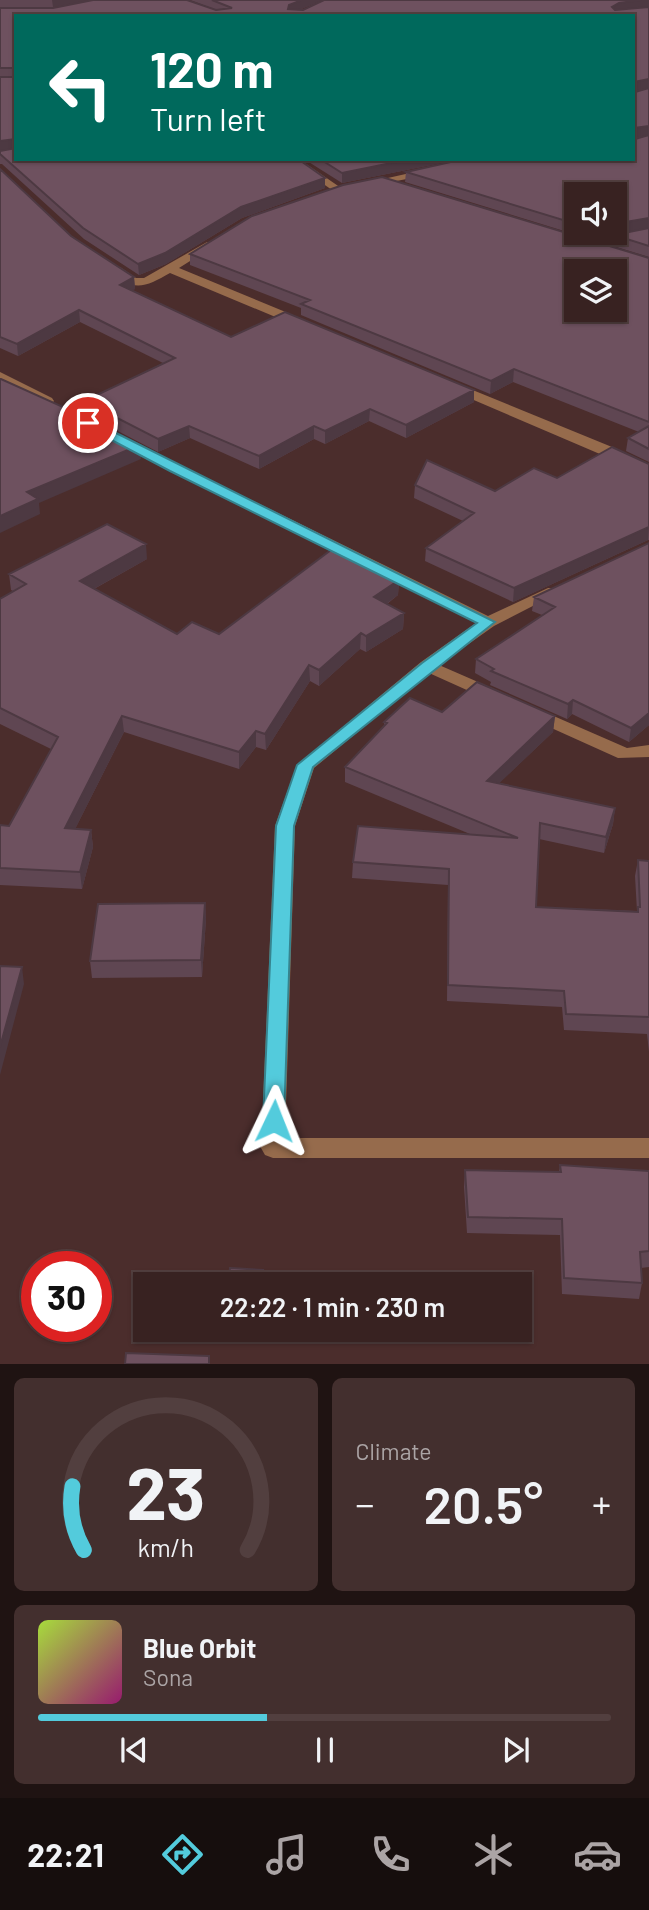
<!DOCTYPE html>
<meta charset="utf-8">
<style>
body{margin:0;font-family:Barlow,sans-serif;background:#432f2e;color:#f1f3f6;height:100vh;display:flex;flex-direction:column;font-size:26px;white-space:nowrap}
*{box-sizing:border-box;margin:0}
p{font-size:23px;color:#aba4a5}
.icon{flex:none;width:38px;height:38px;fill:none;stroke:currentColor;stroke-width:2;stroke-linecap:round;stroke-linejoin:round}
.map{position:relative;height:1364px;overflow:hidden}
.sheet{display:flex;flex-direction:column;gap:14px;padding:14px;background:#1f1312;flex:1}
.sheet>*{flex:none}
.banner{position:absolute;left:14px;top:14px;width:621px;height:147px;border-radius:0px;box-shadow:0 2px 5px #0004,0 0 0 2px #523f3f;background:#00695c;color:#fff;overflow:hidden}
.tools{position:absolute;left:564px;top:182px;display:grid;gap:14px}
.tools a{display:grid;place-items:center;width:63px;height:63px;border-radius:0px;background:#382221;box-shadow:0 2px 5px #0004,0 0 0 2px #523f3f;font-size:35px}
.speed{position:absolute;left:21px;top:1251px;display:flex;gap:14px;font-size:35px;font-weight:700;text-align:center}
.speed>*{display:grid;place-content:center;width:91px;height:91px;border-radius:50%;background:#382221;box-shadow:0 2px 5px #0004,0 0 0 2px #523f3f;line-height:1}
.speed .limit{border:10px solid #d22;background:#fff;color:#111}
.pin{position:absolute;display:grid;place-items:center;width:60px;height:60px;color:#fff;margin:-30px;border:4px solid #fff;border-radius:50%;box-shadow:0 2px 7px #0007}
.me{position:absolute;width:77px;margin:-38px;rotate:2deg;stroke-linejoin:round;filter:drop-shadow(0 0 5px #0008)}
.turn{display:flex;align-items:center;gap:24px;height:147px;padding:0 21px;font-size:32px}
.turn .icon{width:91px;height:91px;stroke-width:2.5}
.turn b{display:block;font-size:49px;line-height:60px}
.big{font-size:52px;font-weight:600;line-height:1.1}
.sheet .tile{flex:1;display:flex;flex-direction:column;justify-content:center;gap:10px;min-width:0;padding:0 24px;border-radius:10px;background:#432f2e}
.sheet .dial{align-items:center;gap:0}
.dial svg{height:182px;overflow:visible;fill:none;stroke:#523f3f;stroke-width:7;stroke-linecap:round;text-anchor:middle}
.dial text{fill:#f1f3f6;stroke:none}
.song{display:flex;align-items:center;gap:21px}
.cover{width:84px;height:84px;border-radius:10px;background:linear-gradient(135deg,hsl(80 70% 55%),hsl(320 70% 35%))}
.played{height:7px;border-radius:4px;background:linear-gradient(90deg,#53cbdc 40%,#523f3f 40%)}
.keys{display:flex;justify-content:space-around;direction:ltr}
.heat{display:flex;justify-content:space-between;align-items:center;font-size:38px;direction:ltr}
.sheet .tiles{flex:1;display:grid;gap:14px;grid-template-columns:1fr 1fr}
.tile:last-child{grid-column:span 2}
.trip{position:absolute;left:133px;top:1272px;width:399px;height:70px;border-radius:0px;background:#382221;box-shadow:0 2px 5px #0004,0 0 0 2px #523f3f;font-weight:600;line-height:70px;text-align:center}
.menu{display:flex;height:112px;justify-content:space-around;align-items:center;background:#160e0d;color:#aba4a5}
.menu .icon{width:49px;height:49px}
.menu .on{color:#53cbdc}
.menu b{font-size:32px;color:#f1f3f6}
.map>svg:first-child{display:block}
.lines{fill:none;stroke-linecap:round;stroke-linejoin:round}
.minor{fill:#966b4c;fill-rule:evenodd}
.wall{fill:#5f4652;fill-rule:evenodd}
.shaded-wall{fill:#4d3942}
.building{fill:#6e515f;stroke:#4d3942;stroke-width:2;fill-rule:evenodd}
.route{fill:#53cbdc;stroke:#36848f;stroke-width:2}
</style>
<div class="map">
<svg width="649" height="1364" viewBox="0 0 649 1364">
<rect width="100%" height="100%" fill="#4b2d2c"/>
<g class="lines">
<path class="minor" d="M287,159H299L344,190L335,192Z
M428,169L433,172L432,174L366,187L361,184Z
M649,230V236L591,247L585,244Z
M207,242L217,244L179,268L305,320V326H297L170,273C146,287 132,293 110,270L120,267L136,278H144Z
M0,372L52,398L54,401L52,404H42L0,381Z
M453,382L612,447L649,465V475L448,389V383Z
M121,436L488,616L548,588H560L562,591L494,626L439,665L501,692L504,696L501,700H489L429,673L314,768L295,826L285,1138H649V1158H273L265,1155L261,1148L275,826L297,765L421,662L476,623L116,443V437Z
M533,707L627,748L649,745V757L618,758L527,717L524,713Z"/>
</g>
<path class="wall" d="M0,0H92L53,7H0Z
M190,0H323L299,10L649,0V257L613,246L614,235L639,230L590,239L405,182L406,172L634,159L16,16V77H0V8L214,9ZM576,194L614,233H576Z
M16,77V159L325,188L242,218L166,264L139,275L84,239L2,164H0V151Z
M304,159H461L342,183Z
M0,169L71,236L134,277L135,289L132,290L231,337L474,390V402L406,438L369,421L325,444L314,439L259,469L190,438L158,452L85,414L84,401L163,363L80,322L18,356L0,348Z
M190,254L649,258V462L626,451L628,438L639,432L513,382L490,394L301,315V308L190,265Z
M649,464V540H648L513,602L425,561L426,548L463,521L414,498L415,485L495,491L557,478Z
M649,543V725L629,742L572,714L567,719L490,685L491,682L475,673L476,659L542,615L532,611L534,597Z
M147,559L94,589L177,634H219L399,580L398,595L387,604L404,613L403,629L366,652L360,649L319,686L310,681L266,750L256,747L239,769L124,732L75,829L91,830L93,847L82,889L0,885V825L9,826L51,749L0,724V599L13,591L11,590L9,574Z
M442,712L555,716L553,732L499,783L615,808L613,824L604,853L539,839L536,907L637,911L635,876L638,860L649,861V1052L647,1034L564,1030L562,1007L447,1001L448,885L352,878L353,862L470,834L345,782V767L384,726V722Z
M205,903L206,919L202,977L92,978L90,961Z
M560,1165L649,1171V1267L641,1268L642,1283L639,1299L562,1294L560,1235L467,1233L464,1187L465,1170L559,1172Z"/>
<path class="shaded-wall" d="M52,0H92L53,7Z
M302,0H323L289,14V16V5Z
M641,0H649V7L611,15L612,7L619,3Z
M649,79V88L634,91V82Z
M649,126V135L634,138V128Z
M15,139L16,149L0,151V141Z
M411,159H461L342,183V173Z
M325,178V188L242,218L166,264L139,275L138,264L241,207Z
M649,218V228L590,239L591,233H614V224Z
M134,277L135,289L121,296L120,285Z
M79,310L80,322L18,356L17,344Z
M514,369L513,382L490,394L491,381Z
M474,390V402L406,438V425Z
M370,409L369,421L325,444V431Z
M189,426L190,438L158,452V439Z
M314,426V439L259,469V456Z
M140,445L141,459L39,503L40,514L0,533V516L27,492Z
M649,527L648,540L513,602L514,588Z
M146,544L147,559L81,596L80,581Z
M399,580L398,595L374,613V597Z
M404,613L403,629L366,652V636Z
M361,633L360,649L319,686V670Z
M309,665L310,681L266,750L265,734Z
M573,700L572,714L567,719L568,704Z
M649,713V725L629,742L631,728Z
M122,716L124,732L67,845L65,828Z
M555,716L553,732L486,796L487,781Z
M256,731V747L239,769V752Z
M615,808L613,824L604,853L606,837Z
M91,830L93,847L82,889L80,872Z
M205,903L206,919L202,977L201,960Z
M22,967L24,984L0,1075V1047Z"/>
<path class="building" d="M93,0H187L216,10L232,8L212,0H302L289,5L288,9L303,10L324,0H641L619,3L612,7L615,10L649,7V79L634,82V16H16V68H0V8H53Z
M0,77H16V143L15,139L0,141Z
M649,88V126L634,128V90L635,92Z
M649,135V218L614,224V194H576V224L406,172L464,159H634V137L635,139Z
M16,148V159H298L325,178L241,207L165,253L138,264L83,228L0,154V151Z
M320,159H411L342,173Z
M0,169L71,236L134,277L120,285L231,337L285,312L474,390L406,425L370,409L325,431L314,426L259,456L189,426L158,439L84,401L175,358L79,310L17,344L0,337Z
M382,177L649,258V422L514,369L491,381L301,304L310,300L190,254L252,216L343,185ZM576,271H614V310H576Z
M649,228V246L614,235Z
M0,379H1L65,408L68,407L140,445L27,492L38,499L0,516Z
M649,426V449L628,438Z
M612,447L649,464V527L514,588L426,548L474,513L415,485L427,460L495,491L534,468L557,478Z
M107,524L146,544L80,581L177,634L192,622L219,634L331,550L399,580L374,597L404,613L366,636L361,633L319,670L309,665L265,734L256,731L239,752L122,716L65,828L91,830L80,872L0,868V825L9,826L58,737L0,708V599L26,584L9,574Z
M649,543V713L631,728L573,700L568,704L491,671L494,669L476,659L555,607L534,597Z
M477,682L555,716L487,781L615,808L606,837L540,823L536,907L638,912V907H640L638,860L649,861V1017L566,1014L564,991L448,985L449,869L353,862L358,826L518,838L345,767L387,723L384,722L410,698L442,712Z
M205,903L201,960L90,961L98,904Z
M0,966L22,967L0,1047Z
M560,1165L649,1171V1251L640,1252L642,1283L564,1278L562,1219L468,1217L465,1170L561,1172Z
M230,1268L263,1270L261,1284H228Z
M126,1353L209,1356V1364H125Z"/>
<path class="route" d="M88,419L495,622L313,767L294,826L284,1121L281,1127L274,1130L266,1127L263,1121L276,826L297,765L422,663L477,623L170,471L83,425L81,423Z"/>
</svg>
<div class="tools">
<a><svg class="icon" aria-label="sound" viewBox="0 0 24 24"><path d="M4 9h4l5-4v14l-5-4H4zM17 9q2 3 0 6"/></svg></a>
<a><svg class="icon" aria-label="layers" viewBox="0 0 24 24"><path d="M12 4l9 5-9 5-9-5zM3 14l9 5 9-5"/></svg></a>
</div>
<div class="speed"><div class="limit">30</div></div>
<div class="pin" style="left:88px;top:423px;background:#d93025"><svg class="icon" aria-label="arrive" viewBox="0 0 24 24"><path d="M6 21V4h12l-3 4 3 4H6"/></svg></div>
<svg class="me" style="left:274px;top:1121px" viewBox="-20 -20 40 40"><path d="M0-17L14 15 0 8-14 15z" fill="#53cbdc" stroke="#fff" stroke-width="4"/></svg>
<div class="trip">22:22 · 1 min · 230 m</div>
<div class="banner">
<div class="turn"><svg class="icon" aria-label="left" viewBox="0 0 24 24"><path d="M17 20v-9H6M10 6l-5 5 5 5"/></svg><div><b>120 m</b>Turn left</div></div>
</div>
</div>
<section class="sheet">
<div class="tiles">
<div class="tile dial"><svg viewBox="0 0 100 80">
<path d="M14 69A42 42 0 1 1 86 69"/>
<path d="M14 69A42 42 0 0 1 9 41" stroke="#53cbdc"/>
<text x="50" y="56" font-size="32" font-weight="700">23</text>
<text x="50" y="72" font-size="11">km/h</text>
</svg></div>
<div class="tile"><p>Climate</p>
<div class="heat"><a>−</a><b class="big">20.5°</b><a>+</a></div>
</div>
<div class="tile">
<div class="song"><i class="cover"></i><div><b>Blue Orbit</b><p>Sona</p></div></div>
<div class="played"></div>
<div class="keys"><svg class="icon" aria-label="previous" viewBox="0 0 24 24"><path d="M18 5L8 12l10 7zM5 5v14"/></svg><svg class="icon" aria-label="pause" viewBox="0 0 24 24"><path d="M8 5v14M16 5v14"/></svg><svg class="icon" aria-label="next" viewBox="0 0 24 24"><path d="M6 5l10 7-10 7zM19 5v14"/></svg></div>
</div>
</div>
</section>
<nav class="menu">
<b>22:21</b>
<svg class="icon on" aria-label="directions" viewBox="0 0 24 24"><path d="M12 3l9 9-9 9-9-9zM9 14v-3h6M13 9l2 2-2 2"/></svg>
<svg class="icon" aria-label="music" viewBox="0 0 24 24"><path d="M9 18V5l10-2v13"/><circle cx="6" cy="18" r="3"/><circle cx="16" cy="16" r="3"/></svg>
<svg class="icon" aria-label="phone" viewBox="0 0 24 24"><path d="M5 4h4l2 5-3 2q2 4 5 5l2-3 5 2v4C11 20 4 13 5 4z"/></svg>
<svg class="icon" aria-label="climate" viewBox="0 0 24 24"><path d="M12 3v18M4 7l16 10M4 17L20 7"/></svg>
<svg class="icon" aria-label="car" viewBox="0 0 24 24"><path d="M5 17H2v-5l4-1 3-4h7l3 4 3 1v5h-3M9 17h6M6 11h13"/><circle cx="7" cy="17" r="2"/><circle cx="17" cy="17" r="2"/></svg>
</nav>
